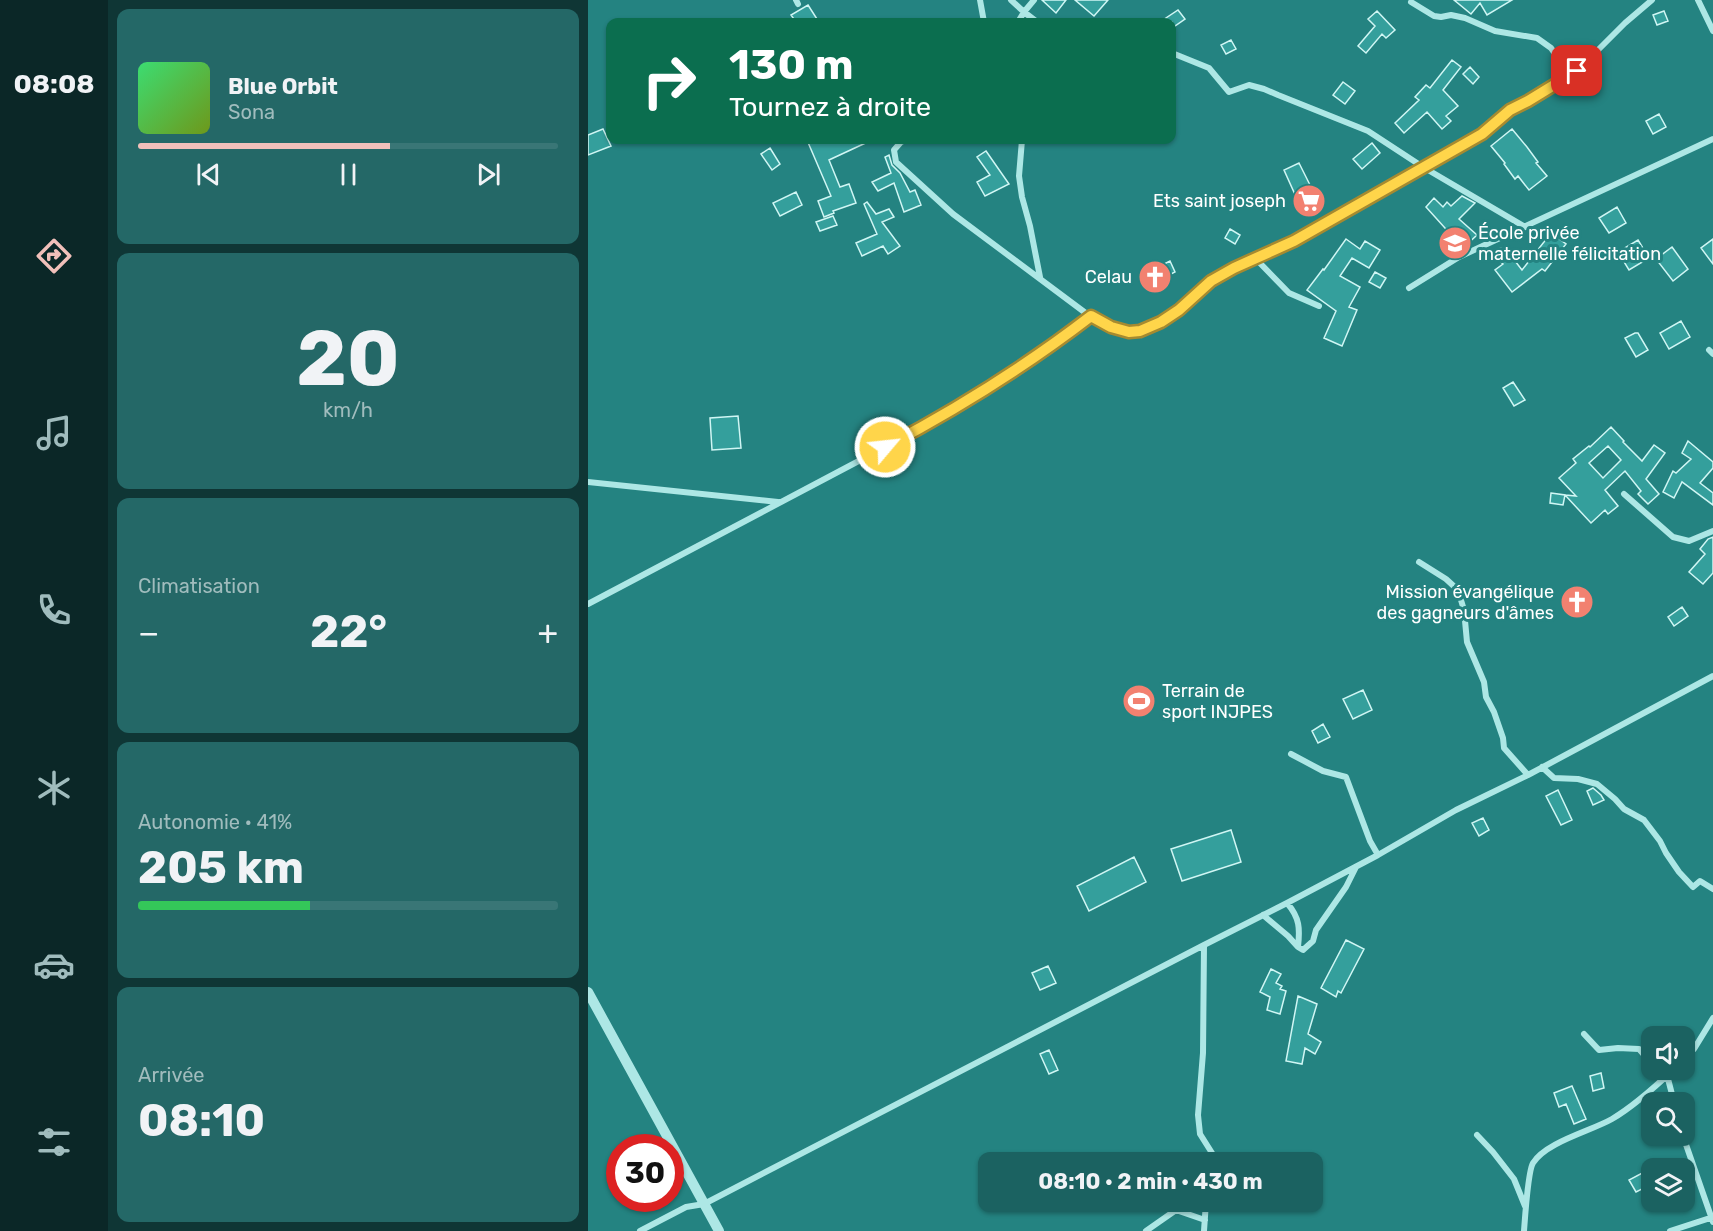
<!DOCTYPE html>
<html lang="fr">
<meta charset="utf-8">
<style>
body{margin:0;font-family:Rubik,sans-serif;background:#246867;color:#f1f3f6;height:100vh;display:flex;flex-direction:column;font-size:22px;white-space:nowrap}
*{box-sizing:border-box;margin:0}
p{font-size:20px;color:#a0bcbd}
.icon{flex:none;width:33px;height:33px;fill:none;stroke:currentColor;stroke-width:2;stroke-linecap:round;stroke-linejoin:round}
.map{position:relative;flex:1;overflow:hidden}
.side{display:flex;flex-direction:column;gap:9px;padding:9px;background:#0f3635;width:480px}
.side>*{flex:none}
.guide{position:absolute;left:18px;top:18px;width:570px;height:126px;border-radius:12px;box-shadow:0 2px 4px #0004;background:#0b6e4f;color:#fff;overflow:hidden}
.tools{position:absolute;left:1053px;top:1026px;display:grid;gap:12px}
.tools a{display:grid;place-items:center;width:54px;height:54px;border-radius:12px;background:#1b6261;box-shadow:0 2px 4px #0004;font-size:30px}
.speed{position:absolute;left:18px;top:1134px;display:flex;gap:12px;font-size:30px;font-weight:700;text-align:center}
.speed>*{display:grid;place-content:center;width:78px;height:78px;border-radius:50%;background:#1b6261;box-shadow:0 2px 4px #0004;line-height:1}
.speed .limit{border:9px solid #d22;background:#fff;color:#111}
.pin{position:absolute;display:grid;place-items:center;width:51px;height:51px;color:#fff;margin:-26px;border-radius:12px;box-shadow:0 3px 9px #0006}
.me{position:absolute;width:66px;margin:-33px;rotate:62deg;stroke-linejoin:round;filter:drop-shadow(0 0 4px #0008)}
.turn{display:flex;align-items:center;gap:21px;height:126px;padding:0 24px;font-size:27px}
.turn .icon{width:78px;height:78px;stroke-width:2.5}
.turn b{display:block;font-size:42px;line-height:51px}
.big{font-size:45px;font-weight:700;line-height:1.1}
.side .tile{flex:1;display:flex;flex-direction:column;justify-content:center;gap:9px;min-width:0;padding:0 21px;border-radius:12px;background:#246867}
.side .dial{align-items:center;gap:0}
.dial b{font-size:78px;line-height:1}
.song{display:flex;align-items:center;gap:18px}
.cover{width:72px;height:72px;border-radius:9px;background:linear-gradient(135deg,hsl(140 70% 55%),hsl(80 70% 35%))}
.played{height:6px;border-radius:3px;background:linear-gradient(90deg,#f1c0ba 60%,#397676 60%)}
.keys{display:flex;justify-content:space-around;direction:ltr}
.heat{display:flex;justify-content:space-between;align-items:center;font-size:33px;direction:ltr}
.charge{height:9px;border-radius:4px;background:linear-gradient(90deg,#34c759 41%,#397676 0)}
.trip{position:absolute;left:390px;top:1152px;width:345px;height:60px;border-radius:12px;background:#1b6261;box-shadow:0 2px 4px #0004;font-weight:700;line-height:60px;text-align:center}
main{display:flex;flex:1;min-height:0}
.tabs{display:flex;flex-direction:column;width:108px;justify-content:space-around;align-items:center;background:#0b2727;color:#a0bcbd}
.tabs .icon{width:42px;height:42px}
.tabs .on{color:#f1c0ba}
.tabs b{font-size:27px;color:#f1f3f6}
.map>svg:first-child{display:block}
.building{fill:#349f9c;stroke:#d0f6f4;stroke-width:1.5;fill-rule:evenodd}
.lines{fill:none;stroke-linecap:round;stroke-linejoin:round}
.minor{stroke:#ade7e5;stroke-width:6}
.tertiary{stroke:#ade7e5;stroke-width:10}
.route-casing{stroke:#a68a30;stroke-width:15}
.route{stroke:#ffd54a;stroke-width:10}
.labels{text-anchor:middle;dominant-baseline:central;stroke-width:6;stroke-linejoin:round;paint-order:stroke}
.poi-label{font-size:18px;fill:#fff;stroke:#248381;text-anchor:end}
</style>
<main>
<nav class="tabs">
<b>08:08</b>
<svg class="icon on" aria-label="directions" viewBox="0 0 24 24"><path d="M12 3l9 9-9 9-9-9zM9 14v-3h6M13 9l2 2-2 2"/></svg>
<svg class="icon" aria-label="music" viewBox="0 0 24 24"><path d="M9 18V5l10-2v13"/><circle cx="6" cy="18" r="3"/><circle cx="16" cy="16" r="3"/></svg>
<svg class="icon" aria-label="phone" viewBox="0 0 24 24"><path d="M5 4h4l2 5-3 2q2 4 5 5l2-3 5 2v4C11 20 4 13 5 4z"/></svg>
<svg class="icon" aria-label="climate" viewBox="0 0 24 24"><path d="M12 3v18M4 7l16 10M4 17L20 7"/></svg>
<svg class="icon" aria-label="car" viewBox="0 0 24 24"><path d="M5 17H2v-5l4-1 3-4h7l3 4 3 1v5h-3M9 17h6M6 11h13"/><circle cx="7" cy="17" r="2"/><circle cx="17" cy="17" r="2"/></svg>
<svg class="icon" aria-label="filters" viewBox="0 0 24 24"><path d="M4 7h16M4 17h16"/><circle cx="9" cy="7" r="2"/><circle cx="15" cy="17" r="2"/></svg>
</nav>
<section class="side">
<div class="tile">
<div class="song"><i class="cover"></i><div><b>Blue Orbit</b><p>Sona</p></div></div>
<div class="played"></div>
<div class="keys"><svg class="icon" aria-label="previous" viewBox="0 0 24 24"><path d="M18 5L8 12l10 7zM5 5v14"/></svg><svg class="icon" aria-label="pause" viewBox="0 0 24 24"><path d="M8 5v14M16 5v14"/></svg><svg class="icon" aria-label="next" viewBox="0 0 24 24"><path d="M6 5l10 7-10 7zM19 5v14"/></svg></div>
</div>
<div class="tile dial"><b>20</b><p>km/h</p></div>
<div class="tile"><p>Climatisation</p>
<div class="heat"><a>−</a><b class="big">22°</b><a>+</a></div>
</div>
<div class="tile"><p>Autonomie · 41%</p><b class="big">205 km</b><div class="charge"></div></div>
<div class="tile"><p>Arrivée</p><b class="big">08:10</b></div>
</section>
<div class="map">
<svg width="1125" height="1231" viewBox="0 0 1125 1231">
<rect width="100%" height="100%" fill="#248381"/>
<path class="building" d="M454,0H478L468,13Z
M487,0H520L506,16Z
M866,0H924L899,15L892,3L883,14Z
M220,5L229,19L224,22H208L203,15Z
M590,10L597,19L584,28V22H572Z
M789,11L807,30L798,38L794,34L778,53L770,46L787,26L780,19Z
M1076,11L1080,21L1069,25L1065,15Z
M643,40L648,49L638,54L633,45Z
M864,60L873,67L855,90L870,106L858,116L863,121L854,129L839,112L816,133L807,123L831,100L827,97L838,85L842,88Z
M882,67L891,77L885,84L875,74Z
M755,82L767,91L757,104L745,95Z
M1071,114L1078,127L1065,134L1058,121Z
M15,129L23,146L0,155V135Z
M924,129L939,147L950,162L948,163L959,176L941,190L930,176L927,179L916,164L917,163L903,146Z
M219,140H284L241,160L252,187L261,184L268,203L245,211L246,213L236,217L230,201L243,196Z
M784,143L792,153L774,169L765,159Z
M182,148L192,164L184,170L173,154Z
M398,151L421,184L397,196L389,182L402,175L389,157Z
M301,155L304,165L312,173L322,192L327,190L333,205L316,212L306,183L290,191L284,182L303,173L297,157Z
M711,163L725,191L722,192L727,204L714,210L696,170Z
M208,192L214,205L192,216L185,203Z
M874,196L887,203L871,219L889,235L875,248L838,207L846,198L855,207L859,202L863,206Z
M279,202L288,214L301,209L306,217L294,222L312,246L300,254L295,246L274,256L268,243L289,234L276,204Z
M1029,207L1038,223L1021,233L1011,218Z
M245,216L249,225L232,231L228,222Z
M642,229L652,235L647,244L637,238Z
M963,233L978,244L957,271L954,269L924,292L907,270L915,264L907,257V251L912,248L915,249L924,257L934,270Z
M758,239L772,249L777,241L792,250L781,268L764,258L752,276L772,287L761,307L769,310L754,346L736,338L748,311L719,290L735,269L736,270Z
M1125,239V264L1113,248Z
M1050,240L1061,258L1041,270L1030,252Z
M1084,247L1100,269L1085,281L1068,259Z
M582,261L587,272L566,283L560,272Z
M787,272L798,278L792,288L781,282Z
M1093,321L1102,337L1081,349L1072,333Z
M1047,333H1050L1060,350L1048,357L1037,338Z
M925,382L937,400L926,406L915,388Z
M150,416L153,448L124,450L122,418Z
M1023,427L1036,441L1035,442L1054,461L1066,445L1077,453L1058,479L1071,494L1060,504L1050,494L1053,491L1037,471L1017,490L1030,506L1020,514L1017,510L1003,523L977,495L988,496L971,478L988,463L985,459L1001,446L1002,447ZM1020,446L1033,460L1015,478L1001,463Z
M1100,441L1125,462V468L1112,483L1125,493V505L1094,482L1086,498L1075,492L1085,471L1088,473L1103,459L1094,453Z
M963,493L977,495L975,505L962,503Z
M1125,537V573L1115,584L1101,572L1117,554L1112,549L1120,539Z
M981,591L995,602L986,612L973,601Z
M1094,607L1100,616L1086,626L1080,617Z
M775,690L784,710L765,719L755,699Z
M735,724L742,737L730,743L724,731Z
M1005,788L1013,795L1016,800L1005,805L999,791Z
M970,790L984,820L973,825L958,796Z
M895,818L901,830L891,836L884,823Z
M643,830L653,862L594,881L583,849Z
M546,857L558,882L501,911L489,886Z
M758,940L776,949L753,993L750,991L748,997L733,988Z
M460,966L468,983L452,990L444,973Z
M683,969L693,974L688,983L694,986L692,989L698,991L692,1014L679,1010L682,997L672,992Z
M710,996L729,1004L720,1034L733,1042L727,1054L717,1048L714,1064L698,1061Z
M461,1050L470,1070L461,1074L452,1054Z
M1013,1073L1016,1088L1005,1091L1002,1076Z
M984,1086L998,1119L986,1124L978,1104L971,1107L966,1093Z
M1058,1171L1064,1184L1048,1192L1041,1180Z"/>
<g class="lines">
<path class="minor" d="M208,0L210,4
M392,0L396,22
M423,0L436,12L446,0
M1110,0L1125,31
M823,2L846,16L853,17L863,15L877,18L907,31L949,38L963,48L977,68L980,77
M430,22L436,12L449,22
M584,53L621,68L641,92L661,85L676,89L690,95L780,131L835,167L937,227
M318,140L313,142L306,150L308,162L365,214L503,317L523,327L541,332L552,331L573,322L591,310L623,281L646,268L706,241L894,134L922,110L940,101L989,71L1037,23L1064,0
M434,140L431,176L434,197L442,226L452,277
M667,258L701,293L731,306
M821,288L871,257L1125,139
M1121,350L1125,354
M0,482L190,502
M1036,494L1085,537L1101,541L1125,531
M831,562L858,579L870,590L876,610L879,642L896,682L898,697L906,712L915,738L916,748L940,775
M0,604L318,436L388,396L476,337L503,317
M703,754L735,771L758,777L782,841L790,855
M954,767L966,778L990,779L1009,784L1027,799L1036,809L1056,820L1072,841L1078,853L1091,872L1105,887L1112,881L1125,889
M699,903C712,918 712,929 710,947L715,950L725,941L728,930L758,887L768,867
M675,915L700,936L710,947
M616,945L615,1053L610,1115L612,1134L624,1153L623,1162
M996,1034L1011,1050L1030,1048L1051,1049L1064,1064
M1096,1058L1106,1049L1125,1018
M1070,1070L1079,1075L1086,1102
M889,1135L905,1152L926,1179L937,1206
M1095,1136L1125,1222
M52,1231L98,1207L116,1204L616,945L699,903L790,855L868,810L940,775L1125,676
M558,1231L588,1210L617,1220
M616,1231L618,1202
M936,1231C937,1218 940,1171 945,1163C958,1142 1003,1131 1024,1119C1046,1106 1067,1087 1085,1070
M1082,1231L1125,1217"/>
<path class="tertiary" d="M0,992L131,1231"/>
</g>
<g class="lines">
<g class="route-casing">
<path id="route" d="M297,447C369,409 438,366 503,316L523,327L541,332L552,331L573,322L591,310L623,281L646,268L706,241L894,134L922,110L940,101L989,71"/>
</g>
<use href="#route" class="route"/>
</g>
<defs>
<g id="supermarket-disc" transform="scale(1.725)"><circle r="9.5" fill="#f28170" stroke="#248381"/><path d="M-6-5.5h2.5l.6 2H6L4.5 2H-2.5L-4.4-4H-6ZM-1.5 3.2a1.3 1.3 0 1 0 .1 0ZM3 3.2a1.3 1.3 0 1 0 .1 0Z" fill="#fff"/></g>
<g id="school-disc" transform="scale(1.725)"><circle r="9.5" fill="#f28170" stroke="#248381"/><path d="M0-5L7-2L0 1L-7-2ZM-4 1L0 2.5L4 1V4Q0 6-4 4Z" fill="#fff"/></g>
<g id="church-disc" transform="scale(1.725)"><circle r="9.5" fill="#f28170" stroke="#248381"/><path d="M-1.2-6h2.4v3.5h3.3v2.4h-3.3V6h-2.4V-.1h-3.3v-2.4h3.3Z" fill="#fff"/></g>
<g id="stadium-disc" transform="scale(1.725)"><circle r="9.5" fill="#f28170" stroke="#248381"/><path d="M0-5a6.5 5 0 1 0 0 10a6.5 5 0 1 0 0-10ZM-3.5-1.8h7v3.6h-7Z" fill="#fff"/></g>
</defs>
<g fill-rule="evenodd">
<use href="#supermarket-disc" x="721" y="201"/>
<use href="#school-disc" x="867" y="243"/>
<use href="#church-disc" x="567" y="277"/>
<use href="#church-disc" x="989" y="602"/>
<use href="#stadium-disc" x="551" y="701"/>
</g>
<g class="labels">
<g class="poi-label">
<text x="698" y="201">Ets saint joseph</text>
<text x="890" y="233" text-anchor="start">École privée<tspan x="890" dy="21">maternelle félicitation</tspan></text>
<text x="544" y="277">Celau</text>
<text x="966" y="592">Mission évangélique<tspan x="966" dy="21">des gagneurs d'âmes</tspan></text>
<text x="574" y="691" text-anchor="start">Terrain de<tspan x="574" dy="21">sport INJPES</tspan></text>
</g>
</g>
</svg>
<div class="tools">
<a><svg class="icon" aria-label="sound" viewBox="0 0 24 24"><path d="M4 9h4l5-4v14l-5-4H4zM17 9q2 3 0 6"/></svg></a>
<a><svg class="icon" aria-label="search" viewBox="0 0 24 24"><circle cx="10" cy="10" r="6"/><path d="M15 15l6 6"/></svg></a>
<a><svg class="icon" aria-label="layers" viewBox="0 0 24 24"><path d="M12 4l9 5-9 5-9-5zM3 14l9 5 9-5"/></svg></a>
</div>
<div class="speed"><div class="limit">30</div></div>
<div class="pin" style="left:989px;top:71px;background:#d93025"><svg class="icon" aria-label="arrive" viewBox="0 0 24 24"><path d="M6 21V4h12l-3 4 3 4H6"/></svg></div>
<svg class="me" style="left:297px;top:447px" viewBox="-20 -20 40 40"><circle r="17" fill="#ffd54a" stroke="#fff" stroke-width="3"/><path d="M0-11L8 9 0 5-8 9z" fill="#fff"/></svg>
<div class="trip">08:10 · 2 min · 430 m</div>
<div class="guide">
<div class="turn"><svg class="icon" aria-label="right" viewBox="0 0 24 24"><path d="M7 20v-9h11M14 6l5 5-5 5"/></svg><div><b>130 m</b>Tournez à droite</div></div>
</div>
</div>
</main>
